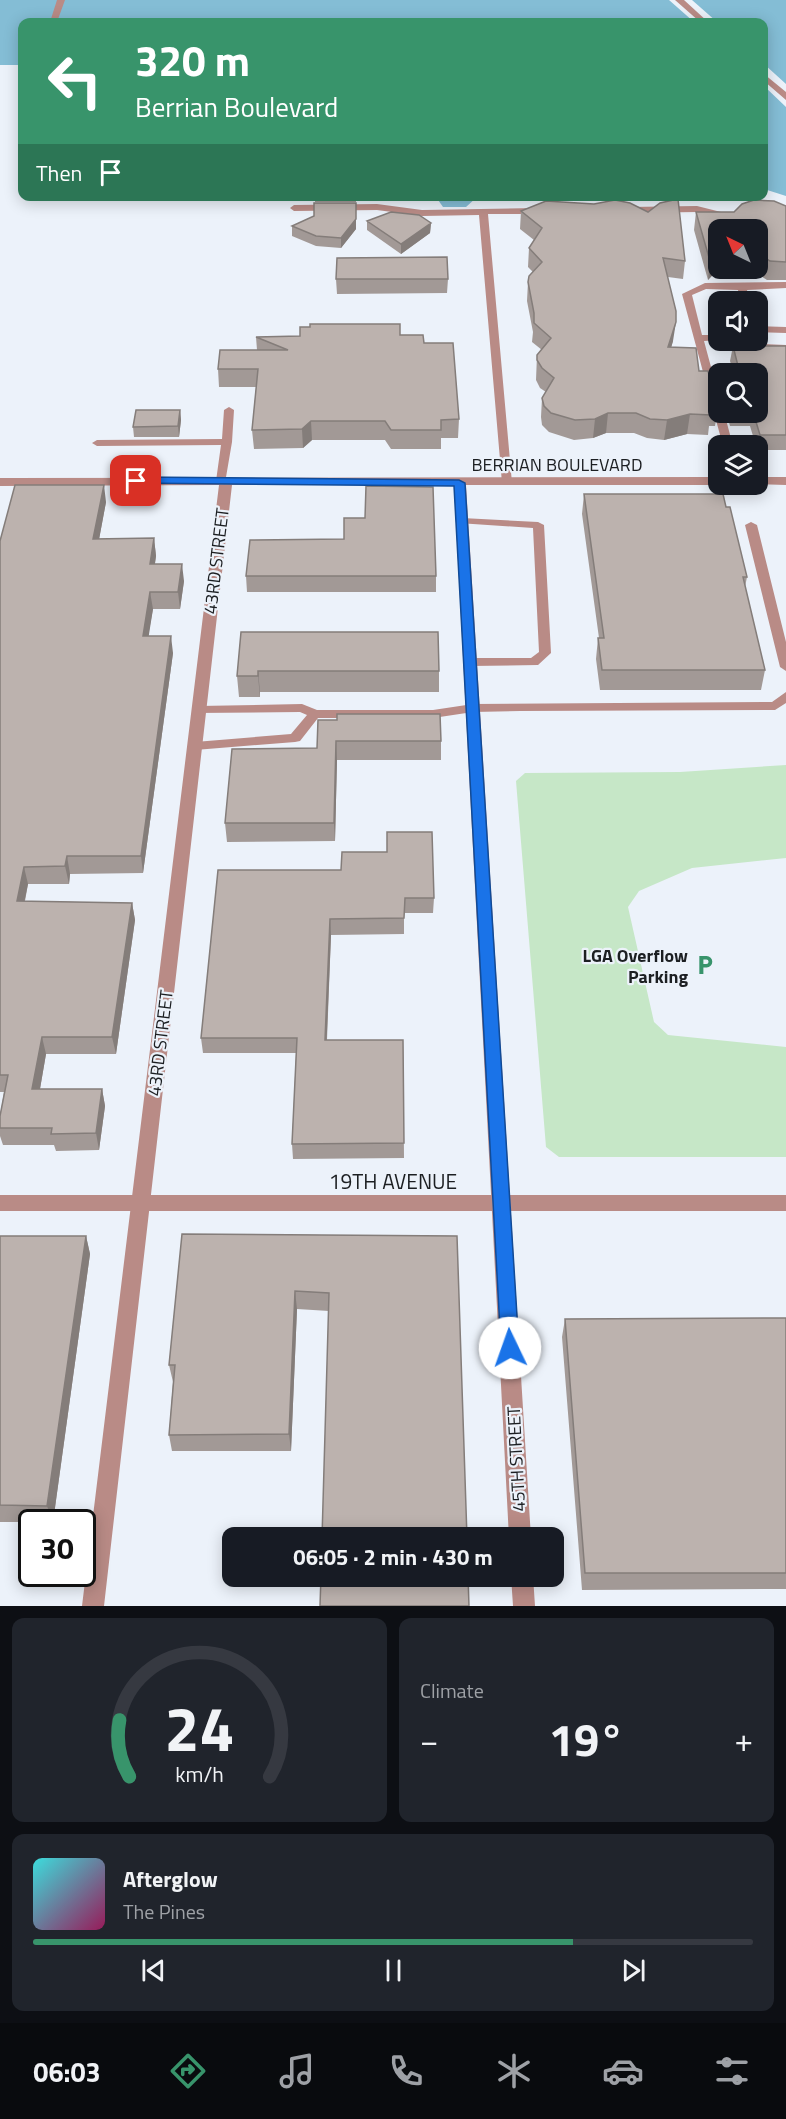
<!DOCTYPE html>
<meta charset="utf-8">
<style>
body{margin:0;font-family:"Titillium Web",sans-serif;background:#20242c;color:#f1f3f6;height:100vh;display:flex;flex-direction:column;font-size:22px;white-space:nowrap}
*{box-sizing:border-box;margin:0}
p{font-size:20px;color:#9ea1a6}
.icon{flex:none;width:33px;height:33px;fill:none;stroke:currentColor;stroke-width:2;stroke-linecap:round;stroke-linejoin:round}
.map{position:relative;height:1606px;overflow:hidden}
.panel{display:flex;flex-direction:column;gap:12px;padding:12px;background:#0d0f14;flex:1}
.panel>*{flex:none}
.top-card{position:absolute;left:18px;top:18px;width:750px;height:183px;border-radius:12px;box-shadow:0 3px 15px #0003;background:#38946b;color:#fff;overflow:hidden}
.needle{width:39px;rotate:317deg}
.buttons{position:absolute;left:708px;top:219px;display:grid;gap:12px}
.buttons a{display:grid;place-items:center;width:60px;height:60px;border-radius:12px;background:#171b24;box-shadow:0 3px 15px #0003;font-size:30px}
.speed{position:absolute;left:18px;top:1509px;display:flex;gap:12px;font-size:30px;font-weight:700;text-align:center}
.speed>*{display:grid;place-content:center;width:78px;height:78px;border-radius:50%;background:#171b24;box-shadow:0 3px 15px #0003;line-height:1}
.speed .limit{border:3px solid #111;border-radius:9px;background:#fff;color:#111}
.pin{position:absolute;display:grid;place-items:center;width:51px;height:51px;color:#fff;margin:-26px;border-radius:12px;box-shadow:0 3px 9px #0006}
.me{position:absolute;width:66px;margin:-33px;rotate:357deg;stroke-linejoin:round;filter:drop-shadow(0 0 4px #0008)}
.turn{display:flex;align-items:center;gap:21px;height:126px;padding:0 18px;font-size:27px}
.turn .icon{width:78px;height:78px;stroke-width:2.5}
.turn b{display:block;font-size:42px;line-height:51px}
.then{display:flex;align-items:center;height:57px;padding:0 18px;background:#0003;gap:12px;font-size:22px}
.big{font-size:45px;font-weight:700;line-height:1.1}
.panel .card{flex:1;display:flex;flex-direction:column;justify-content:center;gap:9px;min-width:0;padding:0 21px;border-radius:12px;background:#20242c}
.panel .dial{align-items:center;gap:0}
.dial svg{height:156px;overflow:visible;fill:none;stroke:#363941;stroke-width:7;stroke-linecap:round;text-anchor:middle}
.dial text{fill:#f1f3f6;stroke:none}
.song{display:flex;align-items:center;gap:18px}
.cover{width:72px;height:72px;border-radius:9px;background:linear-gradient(135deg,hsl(180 70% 55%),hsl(330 70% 35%))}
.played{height:6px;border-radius:3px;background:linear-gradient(90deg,#38946b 75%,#363941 75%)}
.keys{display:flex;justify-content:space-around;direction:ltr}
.heat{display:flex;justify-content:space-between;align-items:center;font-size:33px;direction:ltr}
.panel .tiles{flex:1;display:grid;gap:12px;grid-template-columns:1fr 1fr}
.card:last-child{grid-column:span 2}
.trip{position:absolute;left:222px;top:1527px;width:342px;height:60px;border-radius:12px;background:#171b24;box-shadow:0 3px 15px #0003;font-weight:700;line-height:60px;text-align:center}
.dock{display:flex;height:96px;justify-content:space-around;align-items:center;background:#090b0e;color:#9ea1a6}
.dock .icon{width:42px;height:42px}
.dock .current{color:#38946b}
.dock b{font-size:27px;color:#f1f3f6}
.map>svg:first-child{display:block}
.green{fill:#c6e7c7}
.water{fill:#84bdd5}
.pier{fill:#ecf2fa}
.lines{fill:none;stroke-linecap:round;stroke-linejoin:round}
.service{fill:#b98b86;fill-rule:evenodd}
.minor{fill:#b98b86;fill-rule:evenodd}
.tertiary{fill:#b98b86;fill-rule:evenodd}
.wall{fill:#a29996}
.shaded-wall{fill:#847d7a}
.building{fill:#bcb2ae;stroke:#847d7a;stroke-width:1.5}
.route{fill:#1a73e8;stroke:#114b97;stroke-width:1.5}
.labels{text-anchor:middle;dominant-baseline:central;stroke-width:4.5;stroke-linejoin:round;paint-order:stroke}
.street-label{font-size:18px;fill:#1c1f22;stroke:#ecf2fa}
.poi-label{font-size:18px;font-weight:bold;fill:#1c1f22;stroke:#ecf2fa;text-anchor:end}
.near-street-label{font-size:21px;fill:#1c1f22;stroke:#ecf2fa}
</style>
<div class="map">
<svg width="786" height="1606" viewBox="0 0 786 1606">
<rect width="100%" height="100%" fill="#ecf2fa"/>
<path class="green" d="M786,765V858L692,868L639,891L628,907L654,1022L668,1035L786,1047V1157H559L546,1147L516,781L525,773L680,772Z"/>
<path class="water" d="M0,0H786V196L764,189V22H22V65H0Z
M436,197H477L466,207H443Z"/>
<path class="pier" d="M669,0H692L717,22H694Z
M764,64L786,84V107L764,86Z"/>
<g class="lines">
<path class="service" d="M57,0H65L57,22H50Z
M377,204L422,210L537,208L541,211L537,214H488L512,483L511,485H503L502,483L479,215L422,216L377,210L294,211L290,208L294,205Z
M697,206L729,214L725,217L697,212L628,213L624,210L628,207Z
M786,282V288L747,290L750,302H740L738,290L706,289L692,295L702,335H718L720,340L704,341L718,393V412H724L733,446H723L682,294L705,283Z
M758,326L786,327V333L758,332Z
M739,340H752L759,344L786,345V351L757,350Z
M229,407L234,410L232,442L225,483H217L216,481L221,445L97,446L92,443L97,440L222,439L224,410Z
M462,518L538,522L544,525L551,653L538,665L470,666L464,662L470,658H531L539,652L533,528L458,523L456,521Z
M751,522L757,525L786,642V671L780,667L745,525Z
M786,692V703L775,710L520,711L473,712L433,718H318L300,741L295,742L195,750L188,746L195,742L291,734L307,715L300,712L194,713L193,710L199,706L302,704L317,710H433L473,704L772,702Z"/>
<path class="minor" d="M675,0H684L708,22H700Z
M764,74L786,92V100L764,81Z
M718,477V485H466L531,1538H509L454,485H232L104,1606H82L219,485L0,486V478Z
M758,477H786V485L757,484Z
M511,1576H533L535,1606H513Z"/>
<path class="tertiary" d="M0,1195H786V1211H0Z"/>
</g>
<path class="wall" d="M315,196H356V202H315Z
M356,203V229L341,248L316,246L292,236V226Z
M786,206V280H767L749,268H758V230H718L719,268L708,280L694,230L696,212H734Z
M521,211L685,261L683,279L668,277L673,341L671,347L699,371L718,406L715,426H709L708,435L687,434L664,440L647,438L634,433H606L593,438L574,440L549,432L542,425L541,417L542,398L546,392L540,388L536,380L537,355L542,350L532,342L533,332L527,301L528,282L533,272L528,267L529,248L534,240L520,229Z
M367,221L431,223L430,233L401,254L367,230Z
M336,279H448L447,293L337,294Z
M400,335L424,343L459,419L458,438H441V449H391L385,440H312L303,448L254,449L252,430L256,387H219L218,369L257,350L256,337Z
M733,346H786V450H758V446H756L750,426H730L726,412H758V374H734L730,361Z
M180,410L181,420L179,437H134L133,427Z
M584,494L726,507L747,577L745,587L765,670L761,690H600L596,659L598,638H599L582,514Z
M106,502L99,539L154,538L156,556L155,564L184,581L180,609H153L148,636L173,653L143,873L70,874L69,884H28L25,901L132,903L135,920L116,1054H46L40,1089H102L105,1106L99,1150L56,1151L54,1145H3L0,1136V1116L4,1092H0V541Z
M246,576H436V592H247Z
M241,632L439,671V692H260V697H239L237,676Z
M318,720L441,741V760H337L335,841L227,842L225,823L317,748Z
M218,870L434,898L433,913H404V934L331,935L327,1040H403L404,1158L293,1159L292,1144L296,1053H203L201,1038Z
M182,1234L457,1236L329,1311L297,1309L291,1451H172L169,1435L173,1382L169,1365Z
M0,1236H86L90,1254L53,1522H0Z
M786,1318V1589L582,1590L562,1337L565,1319Z"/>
<path class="shaded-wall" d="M356,219V229L341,248V238Z
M431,223L430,233L401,254V244Z
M718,253L719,268L708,280L710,261Z
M676,322L673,341L666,366L668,347Z
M180,410L181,420L179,437L178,426Z
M608,413L606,433L593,438L595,419Z
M690,414L687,434L664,440L667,420Z
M311,421L312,440L303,448L302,429Z
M104,485L106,502L96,556L93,539Z
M154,538L156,556L152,581L150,564Z
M182,564L184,581L180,609L178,592Z
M150,592L153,609L146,653L143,636Z
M171,636L173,653L143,873L141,856Z
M258,671L260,692V697L258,676Z
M336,741L337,760L335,841L334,823Z
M67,856L70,874L69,884L65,866Z
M24,867L28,884L21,918L17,901Z
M132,903L135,920L116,1054L112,1037Z
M330,919L331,935L326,1055L325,1040Z
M42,1037L46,1054L37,1106L32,1089Z
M102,1089L105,1106L99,1150L96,1133Z
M86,1236L90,1254L53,1522L47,1506Z
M295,1291L297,1309L291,1451L289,1434Z"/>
<path class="building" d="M678,199L685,261L663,258L676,311V322L668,347L696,348L699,371H708L718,406H710L711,415L690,414L667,420L650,419L636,413H608L595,419L575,420L551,413L544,406L542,398L554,378L542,368L537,360V355L551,338L534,323V313L528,282L529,276L542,262L529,248L542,228L521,211L546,201L594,204L615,200L630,203L648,212L660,203Z
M754,200L774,201L786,206V262L770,261L758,253V230H718V253L710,261L696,212H734L742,204Z
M314,203H356V219L341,238L316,236L292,226L314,216Z
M391,212L419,215L431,223L401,244L367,221Z
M447,257L448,279H336L337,258Z
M310,324H400V335H423L424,343H453L459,419L441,420V430H391L385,421H311L302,429L252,430L258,369H218L220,350H288L256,337L300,336V327H310Z
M733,346H786V435H760L753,412H758V374H740Z
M136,410H180L178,426L133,427Z
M15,485H104L93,539L154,538L150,564H182L178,592H150L143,636H171L141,856H67L65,866L24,867L17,901L132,903L112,1037H42L32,1089H102L96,1133L51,1134L52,1128H0V1116L8,1075H0V541Z
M366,486L433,487L436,576H246L250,540L344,539V518H365Z
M584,494H723L726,507H730L747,577H743L765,670H602L598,638H604Z
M241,632H438L439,671H258V676H237Z
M337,714H440L441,741H336L334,823H225L232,749L317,748L318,720H337Z
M387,832H432L434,898H405L404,918L330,919L325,1040H403L404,1143L292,1144L297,1038H201L218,870H341L342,852H387Z
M182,1234L457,1236L467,1538H322L329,1293L295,1291L289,1434L169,1435L175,1365H169Z
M0,1236H86L47,1506L0,1505Z
M786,1318V1573H585L565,1319Z
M321,1576H468L469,1606H320Z"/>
<path class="route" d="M136,477L459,480L465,483L519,1348L517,1354L510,1357L504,1354L501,1348L454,486L132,483L130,481Z"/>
<defs>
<g id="parking-bare" transform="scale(1.62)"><path d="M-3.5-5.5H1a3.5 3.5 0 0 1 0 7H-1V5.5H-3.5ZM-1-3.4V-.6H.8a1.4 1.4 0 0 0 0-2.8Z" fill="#38946b" stroke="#ecf2fa" stroke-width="2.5" paint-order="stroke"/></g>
</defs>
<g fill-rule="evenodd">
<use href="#parking-bare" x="705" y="965"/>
</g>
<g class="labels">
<g class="street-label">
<text x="557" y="464">BERRIAN BOULEVARD</text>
<text transform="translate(216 561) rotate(-83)">43RD STREET</text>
<text transform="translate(160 1043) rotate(-83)">43RD STREET</text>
<text transform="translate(516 1459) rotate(-93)">45TH STREET</text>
</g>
<g class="poi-label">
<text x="688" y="955">LGA Overflow<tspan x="688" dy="21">Parking</tspan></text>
</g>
<g class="near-street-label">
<text x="393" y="1181">19TH AVENUE</text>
</g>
</g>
</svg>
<div class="buttons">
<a><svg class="needle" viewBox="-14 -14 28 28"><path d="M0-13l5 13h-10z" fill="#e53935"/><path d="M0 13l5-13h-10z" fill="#9ea1a6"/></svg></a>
<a><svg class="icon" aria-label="sound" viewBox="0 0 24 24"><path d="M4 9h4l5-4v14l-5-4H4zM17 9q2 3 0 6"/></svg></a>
<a><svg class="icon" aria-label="search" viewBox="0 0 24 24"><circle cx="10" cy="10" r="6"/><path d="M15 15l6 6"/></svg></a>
<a><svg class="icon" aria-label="layers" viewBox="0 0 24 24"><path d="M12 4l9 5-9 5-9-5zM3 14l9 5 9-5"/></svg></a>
</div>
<div class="speed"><div class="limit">30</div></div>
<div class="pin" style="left:136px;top:481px;background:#d93025"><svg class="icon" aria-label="arrive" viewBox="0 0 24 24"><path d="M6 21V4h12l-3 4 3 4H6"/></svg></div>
<svg class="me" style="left:510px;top:1348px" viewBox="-20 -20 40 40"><circle r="19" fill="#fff"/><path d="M0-13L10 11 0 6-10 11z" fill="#1a73e8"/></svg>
<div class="trip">06:05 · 2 min · 430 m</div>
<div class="top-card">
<div class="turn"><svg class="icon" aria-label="left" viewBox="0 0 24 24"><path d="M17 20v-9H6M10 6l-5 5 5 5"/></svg><div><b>320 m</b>Berrian Boulevard</div></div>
<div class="then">Then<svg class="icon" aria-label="arrive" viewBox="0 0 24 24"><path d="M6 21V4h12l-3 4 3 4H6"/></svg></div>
</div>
</div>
<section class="panel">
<div class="tiles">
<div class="card dial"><svg viewBox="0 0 100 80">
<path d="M14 69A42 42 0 1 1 86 69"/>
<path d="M14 69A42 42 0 0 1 9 40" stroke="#38946b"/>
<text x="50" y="56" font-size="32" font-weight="700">24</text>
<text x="50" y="72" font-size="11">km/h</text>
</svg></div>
<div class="card"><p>Climate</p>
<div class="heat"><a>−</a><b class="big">19°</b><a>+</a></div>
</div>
<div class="card">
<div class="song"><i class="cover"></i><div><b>Afterglow</b><p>The Pines</p></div></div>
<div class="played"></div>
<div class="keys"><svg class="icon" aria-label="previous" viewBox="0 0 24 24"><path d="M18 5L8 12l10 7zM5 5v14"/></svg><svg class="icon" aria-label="pause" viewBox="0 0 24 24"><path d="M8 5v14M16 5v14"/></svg><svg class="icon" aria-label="next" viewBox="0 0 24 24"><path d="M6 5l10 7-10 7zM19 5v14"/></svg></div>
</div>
</div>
</section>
<nav class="dock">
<b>06:03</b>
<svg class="icon current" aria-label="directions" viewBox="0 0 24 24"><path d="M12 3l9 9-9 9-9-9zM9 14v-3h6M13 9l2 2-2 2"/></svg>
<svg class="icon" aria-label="music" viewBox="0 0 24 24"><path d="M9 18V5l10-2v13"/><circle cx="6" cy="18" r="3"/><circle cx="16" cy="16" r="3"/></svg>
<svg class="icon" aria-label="phone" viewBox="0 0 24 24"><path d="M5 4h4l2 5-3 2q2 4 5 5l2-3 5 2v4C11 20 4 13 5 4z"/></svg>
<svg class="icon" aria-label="climate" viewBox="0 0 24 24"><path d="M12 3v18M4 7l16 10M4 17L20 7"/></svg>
<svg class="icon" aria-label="car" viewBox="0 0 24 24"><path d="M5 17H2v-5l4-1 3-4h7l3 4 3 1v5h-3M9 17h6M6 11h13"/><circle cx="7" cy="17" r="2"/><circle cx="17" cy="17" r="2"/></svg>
<svg class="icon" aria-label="filters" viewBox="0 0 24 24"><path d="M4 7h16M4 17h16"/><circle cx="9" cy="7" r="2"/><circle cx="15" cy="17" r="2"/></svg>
</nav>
